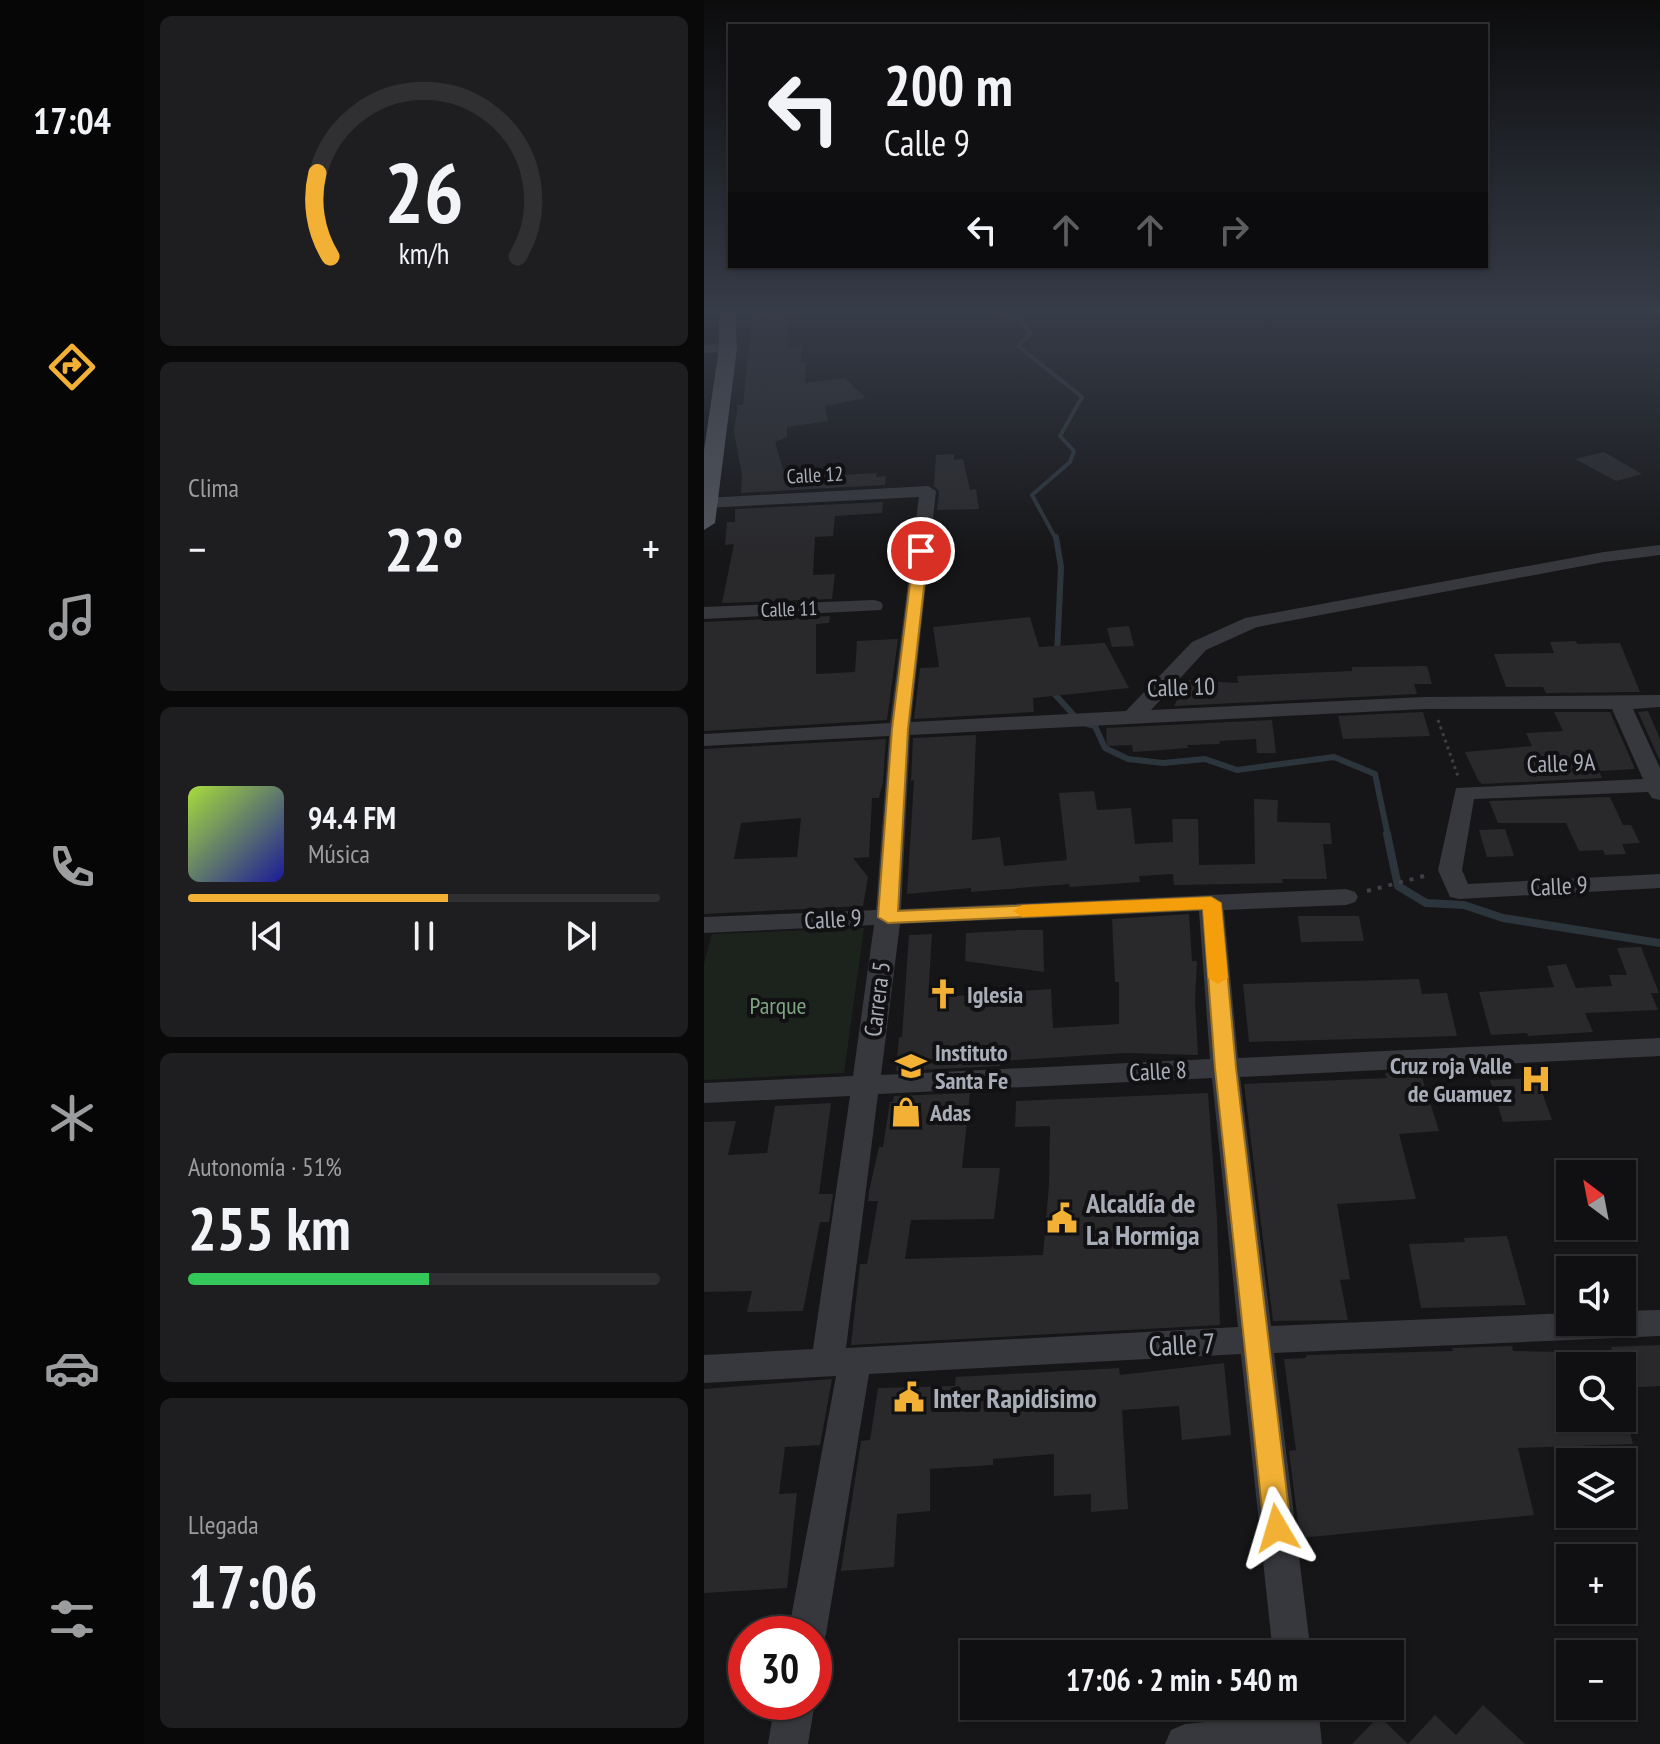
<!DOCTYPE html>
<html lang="es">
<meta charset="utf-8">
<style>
body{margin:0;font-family:"PT Sans Narrow",sans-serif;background:#1e1e20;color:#f1f3f6;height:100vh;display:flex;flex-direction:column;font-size:30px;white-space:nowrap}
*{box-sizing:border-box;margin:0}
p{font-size:26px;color:#9c9d9f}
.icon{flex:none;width:44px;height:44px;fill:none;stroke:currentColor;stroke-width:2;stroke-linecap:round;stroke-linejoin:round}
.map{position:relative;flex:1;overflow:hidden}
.sheet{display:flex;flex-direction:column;gap:16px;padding:16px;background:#09090a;width:560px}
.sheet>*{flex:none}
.guide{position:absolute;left:24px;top:24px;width:760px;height:244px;border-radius:0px;box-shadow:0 2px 6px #0004,0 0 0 2px #303032;background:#101012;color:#f1f3f6;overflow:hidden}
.needle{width:52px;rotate:328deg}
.buttons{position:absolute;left:852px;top:1160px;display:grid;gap:16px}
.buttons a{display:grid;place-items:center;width:80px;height:80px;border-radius:0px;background:#101012;box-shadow:0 2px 6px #0004,0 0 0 2px #303032;font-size:40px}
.speed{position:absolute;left:24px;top:1616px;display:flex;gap:16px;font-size:40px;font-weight:700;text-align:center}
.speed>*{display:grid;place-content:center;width:104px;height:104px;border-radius:50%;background:#101012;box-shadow:0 2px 6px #0004,0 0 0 2px #303032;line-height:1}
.speed .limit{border:12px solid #d22;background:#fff;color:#111}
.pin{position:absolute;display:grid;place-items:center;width:68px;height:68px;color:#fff;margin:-34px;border:4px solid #fff;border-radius:50%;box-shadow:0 2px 8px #0007}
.me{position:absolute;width:88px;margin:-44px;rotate:353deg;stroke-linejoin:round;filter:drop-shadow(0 0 6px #0008)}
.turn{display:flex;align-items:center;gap:28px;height:168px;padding:0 24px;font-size:36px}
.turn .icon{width:104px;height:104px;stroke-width:2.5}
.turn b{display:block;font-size:56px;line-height:68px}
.lanes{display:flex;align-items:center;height:76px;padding:0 24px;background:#0003;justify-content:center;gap:40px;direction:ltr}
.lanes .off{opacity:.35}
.big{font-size:60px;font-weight:800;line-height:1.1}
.sheet .tile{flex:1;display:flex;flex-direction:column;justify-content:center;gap:12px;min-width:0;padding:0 28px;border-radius:12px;background:#1e1e20}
.sheet .dial{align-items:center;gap:0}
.dial svg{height:208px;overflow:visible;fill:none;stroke:#303032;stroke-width:7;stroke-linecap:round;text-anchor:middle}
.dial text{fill:#f1f3f6;stroke:none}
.song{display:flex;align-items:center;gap:24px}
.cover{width:96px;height:96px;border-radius:12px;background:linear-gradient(135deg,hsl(80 70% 55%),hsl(240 70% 35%))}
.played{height:8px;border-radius:4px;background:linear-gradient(90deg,#f2b134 55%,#303032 55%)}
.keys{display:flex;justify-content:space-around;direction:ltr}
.heat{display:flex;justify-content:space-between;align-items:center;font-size:44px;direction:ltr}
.charge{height:12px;border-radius:6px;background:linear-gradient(90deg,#34c759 51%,#303032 0)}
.trip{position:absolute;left:256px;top:1640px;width:444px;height:80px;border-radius:0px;background:#101012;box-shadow:0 2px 6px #0004,0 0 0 2px #303032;font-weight:800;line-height:80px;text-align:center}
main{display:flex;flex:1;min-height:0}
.tabs{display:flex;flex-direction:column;width:144px;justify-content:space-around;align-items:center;background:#060607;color:#9c9d9f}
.tabs .icon{width:56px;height:56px}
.tabs .selected{color:#f2b134}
.tabs b{font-size:36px;color:#f1f3f6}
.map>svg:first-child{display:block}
.green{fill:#1c231d}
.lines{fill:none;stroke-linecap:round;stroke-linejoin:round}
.stream-far2{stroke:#2c353c;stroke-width:4}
.stream-far1{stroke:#2c353c;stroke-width:6}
.stream{stroke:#2c353c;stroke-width:8}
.building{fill:#29292c;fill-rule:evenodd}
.path-far1{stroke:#3d3f44;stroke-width:3;stroke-dasharray:3 4;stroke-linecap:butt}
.path{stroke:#3d3f44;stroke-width:4;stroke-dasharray:4 7;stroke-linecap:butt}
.minor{fill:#37383d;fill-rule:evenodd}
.major{fill:#53555c;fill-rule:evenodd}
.route{fill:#f2b134;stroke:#9d7322;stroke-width:2}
.slow{fill:#f59e0b}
.labels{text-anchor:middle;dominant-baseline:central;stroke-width:8;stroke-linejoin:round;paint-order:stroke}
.far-street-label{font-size:20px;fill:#a8adb8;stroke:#111113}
.street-label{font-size:24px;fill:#a8adb8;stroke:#111113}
.poi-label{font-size:24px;font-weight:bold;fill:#a8adb8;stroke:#111113;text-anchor:start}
.park-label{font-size:24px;fill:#7fa381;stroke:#111113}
.near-poi-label{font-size:28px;font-weight:bold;fill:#a8adb8;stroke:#111113;text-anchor:start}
.near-street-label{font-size:28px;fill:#a8adb8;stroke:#111113}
</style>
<main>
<nav class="tabs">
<b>17:04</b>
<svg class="icon selected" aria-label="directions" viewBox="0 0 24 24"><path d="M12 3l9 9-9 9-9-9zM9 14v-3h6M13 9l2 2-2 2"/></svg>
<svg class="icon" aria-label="music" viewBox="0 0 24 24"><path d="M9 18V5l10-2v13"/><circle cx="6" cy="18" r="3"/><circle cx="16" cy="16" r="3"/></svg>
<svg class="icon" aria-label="phone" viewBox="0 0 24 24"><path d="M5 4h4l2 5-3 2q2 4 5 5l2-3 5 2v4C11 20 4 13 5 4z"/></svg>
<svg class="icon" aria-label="climate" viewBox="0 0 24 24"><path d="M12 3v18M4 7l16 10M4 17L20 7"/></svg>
<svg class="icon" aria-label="car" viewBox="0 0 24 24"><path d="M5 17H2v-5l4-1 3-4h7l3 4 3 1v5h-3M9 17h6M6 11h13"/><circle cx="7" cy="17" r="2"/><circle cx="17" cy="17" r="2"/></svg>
<svg class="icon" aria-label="filters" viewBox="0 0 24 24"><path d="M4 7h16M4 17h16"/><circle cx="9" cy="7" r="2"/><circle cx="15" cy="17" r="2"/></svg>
</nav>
<section class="sheet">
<div class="tile dial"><svg viewBox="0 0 100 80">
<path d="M14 69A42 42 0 1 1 86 69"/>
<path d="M14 69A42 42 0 0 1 9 37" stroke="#f2b134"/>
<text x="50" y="56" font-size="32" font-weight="700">26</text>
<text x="50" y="72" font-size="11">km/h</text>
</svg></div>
<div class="tile"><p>Clima</p>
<div class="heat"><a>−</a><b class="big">22°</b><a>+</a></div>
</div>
<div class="tile">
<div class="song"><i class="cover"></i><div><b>94.4 FM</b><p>Música</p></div></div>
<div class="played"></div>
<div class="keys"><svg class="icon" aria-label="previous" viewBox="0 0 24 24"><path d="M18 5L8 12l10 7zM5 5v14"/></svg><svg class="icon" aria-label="pause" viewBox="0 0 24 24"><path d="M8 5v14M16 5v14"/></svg><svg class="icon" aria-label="next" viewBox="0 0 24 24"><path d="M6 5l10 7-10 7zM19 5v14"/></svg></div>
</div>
<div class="tile"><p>Autonomía · 51%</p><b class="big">255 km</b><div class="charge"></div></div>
<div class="tile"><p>Llegada</p><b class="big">17:06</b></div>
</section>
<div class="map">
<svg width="956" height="1744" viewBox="0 0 956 1744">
<rect width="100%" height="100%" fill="#161618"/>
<path class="green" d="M160,928L140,1073L0,1080V964L8,934Z"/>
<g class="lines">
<path class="stream-far2" d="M295,313L315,319L327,333L314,346L378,397L356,436L370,451L366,462L328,495L352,539"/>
<path class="stream-far1" d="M352,537L357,567L353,655
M345,688L376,722L391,726L401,748L424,759L459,763L501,759L533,770L630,757L671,774L684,836"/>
<path class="stream" d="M683,834L694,886L722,903L760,905L799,918L956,943"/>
</g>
<path class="building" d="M49,312H83L85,348L97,347V363H102L101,383L141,378L162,398L121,406L124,421L83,427V437L71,442L80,472L138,470V475L173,473L172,477L182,476L181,485L37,493L38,476L30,431L34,405H39Z
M900,452L938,474L912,481L871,459Z
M250,454V460L259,459L266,490L272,489L275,509L233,510L235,491L230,486L232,455Z
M179,502L178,513L131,516L129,536L111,537L109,575L131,574L128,599L18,603L30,544L21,545L23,522H31V509Z
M126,616L125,623L112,624V674L151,672L153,641L194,639L183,720L0,731V622Z
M326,617L335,647L401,643L425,688L329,698L330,712L210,719L216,668L235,667L229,627Z
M425,626L430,646L408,647L403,628Z
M872,641L873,644L916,643L936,692L842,693L839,687H802L790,654L850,653L846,642Z
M723,666L728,684H710L713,694L470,706L484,680L534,683L533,676L648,671V667Z
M944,711L956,739V761L934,712Z
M719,712L726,736L639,739L634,716Z
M850,712H906L931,769L895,771L898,778L778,784L774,780L761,752L828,746L822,733L859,731Z
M568,720L572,753H553L552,739L515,741L516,744L483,745L484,748L458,750L429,752L428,745L403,746L402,728Z
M272,735L268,840L296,837L300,866L363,860L355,793L390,791L393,810L427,808L431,844L469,842L468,819H494L495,865L551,864L550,799L574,800L573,822L626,823L628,844H619L623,879H578L579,883L470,885L469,874L435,876L436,882L366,887L365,884L267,892V888L203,894L210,780L207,781L209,738Z
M182,739L179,782L175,798H168L165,857L149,858L164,877L159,906L0,914V749ZM97,818L93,857L30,859L37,823Z
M906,797L919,825H927L936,843L918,844L922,854L901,855L899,850L875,851L862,823H794L785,801Z
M801,829L810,856L783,857L775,830Z
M485,914L488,961H493L491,1001L494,1055L421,1053L296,1061V1066L192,1071L195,1037H198L205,935L228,934L224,998L347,989L349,1028L415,1024V982H411L408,919Z
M594,916H655L660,941L597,942Z
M318,930H339L340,972L261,961L262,933Z
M937,947L955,993H947L954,1010L881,1013L889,1032L824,1036L823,1033L787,1035L775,992L850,987L843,966L862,964L872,988L908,986L905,975H923L913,948Z
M715,979L718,994L743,993L753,1036L545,1042L539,984Z
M716,1071L735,1131L695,1134L712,1199L633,1204L646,1279L636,1280L644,1320L569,1321L540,1084L683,1078L681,1073Z
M833,1078L848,1120L799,1122L786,1080Z
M266,1093L258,1168H296L290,1219L207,1220L201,1259L339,1255L345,1185L346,1126L311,1127L312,1101L504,1093L513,1218L516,1325L147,1345L156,1264H163L174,1201H164L165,1191L175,1147H179L186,1102H189L190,1096Z
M127,1103L115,1194H129L125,1222H116L99,1311L43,1312L48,1291L0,1292V1122L32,1121L24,1155L63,1153L71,1106Z
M803,1236L822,1305L717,1308L705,1244L761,1242L760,1238Z
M956,1345V1386L918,1388V1366H912L907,1347Z
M808,1346L809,1351L866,1352V1418H922L929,1444L814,1448L830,1515L596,1538L585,1451L592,1450L580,1359L601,1358L603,1355L749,1351L748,1348Z
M520,1363L527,1435L478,1440L475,1406L418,1410L424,1509L387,1512V1494L350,1496V1454L289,1459V1465L226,1469V1511L193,1514L190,1567L137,1571L157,1441L166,1440L174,1388L251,1386L252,1377L415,1368L416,1375Z
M128,1379L116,1445L81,1447L75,1494L93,1493L83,1588L0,1593V1389Z
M779,1705L821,1744H648L675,1716L704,1744L731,1715L752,1735Z"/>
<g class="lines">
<path class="path-far1" d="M734,720L755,779"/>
<path class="path" d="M663,891L724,875"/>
<path class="minor" d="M0,345L24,344L31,348L24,352L0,353Z
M224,486L232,491L207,722L422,711L488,642L541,618L900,552L956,545V555L900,562L553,627L502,650L447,710L720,697L956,695V707L929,709L956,768V800L948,798L944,792L770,799L758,870L764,884L956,874V888L755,899L746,897L734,870L752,788L939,779L908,709H720L206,735L197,909L642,889L651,892L654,897L651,902L642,905L520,910L534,1058L956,1038V1056L536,1077L567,1326L866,1313V1322H918V1311L956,1310V1336L570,1353L607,1654H569L537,1354L165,1374L122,1634L117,1647L110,1650V1634H84L132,1376L0,1383V1355L109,1349L146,1096L0,1103V1083L149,1076L170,925L0,933V917L172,910L185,736L0,746V734L186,723L215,497L0,508V498ZM495,911L506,1059L177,1075L196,924ZM508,1078L534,1327L142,1348L174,1094Z
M170,600L177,602L179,606L177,610L0,619V607Z
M110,1700L111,1702L104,1744H64L71,1702Z
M574,1706H614L618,1744H461L467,1730L481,1724L575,1715Z"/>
<path class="major" d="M15,312H31L33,348L11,523L0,530V450L15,348Z"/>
</g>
<linearGradient id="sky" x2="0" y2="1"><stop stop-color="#0c0c0d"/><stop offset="0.56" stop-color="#363c48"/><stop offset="1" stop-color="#363c48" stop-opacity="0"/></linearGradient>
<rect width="956" height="556" fill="url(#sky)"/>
<path class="route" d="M217,547L224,551L204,729L194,911L507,897L517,903L532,1068L587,1528L583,1537L573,1541L564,1537L560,1528L511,1068L499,909L184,923L174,917L188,729L210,551Z"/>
<path class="slow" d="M507,897L517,903L524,978L514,984L504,978L499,909L318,917L309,911L318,905Z"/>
<defs>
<g id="church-bare" transform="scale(2.4)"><path d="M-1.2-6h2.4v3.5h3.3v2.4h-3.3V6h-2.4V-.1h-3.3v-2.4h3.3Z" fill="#f2b134" stroke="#111113" stroke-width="2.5" paint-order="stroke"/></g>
<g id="school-bare" transform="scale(2.4)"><path d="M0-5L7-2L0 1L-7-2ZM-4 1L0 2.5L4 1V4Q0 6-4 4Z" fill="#f2b134" stroke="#111113" stroke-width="2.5" paint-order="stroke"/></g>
<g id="hospital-bare" transform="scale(2.4)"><path d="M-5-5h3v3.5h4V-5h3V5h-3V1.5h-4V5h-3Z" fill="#f2b134" stroke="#111113" stroke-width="2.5" paint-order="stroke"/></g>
<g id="shop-bare" transform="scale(2.4)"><path d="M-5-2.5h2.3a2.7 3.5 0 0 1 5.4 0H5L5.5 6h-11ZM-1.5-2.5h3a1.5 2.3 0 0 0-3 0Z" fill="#f2b134" stroke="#111113" stroke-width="2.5" paint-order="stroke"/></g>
<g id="civic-bare" transform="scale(2.4)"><path d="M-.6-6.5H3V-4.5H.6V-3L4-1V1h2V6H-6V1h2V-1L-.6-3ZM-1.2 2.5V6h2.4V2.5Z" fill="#f2b134" stroke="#111113" stroke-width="2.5" paint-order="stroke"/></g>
</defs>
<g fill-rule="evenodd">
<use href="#church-bare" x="239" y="994"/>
<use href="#school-bare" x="207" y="1066"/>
<use href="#hospital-bare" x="832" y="1079"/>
<use href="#shop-bare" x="202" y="1112"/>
<use href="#civic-bare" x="358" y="1218"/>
<use href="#civic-bare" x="205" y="1397"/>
</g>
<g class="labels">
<g class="far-street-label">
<text transform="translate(111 475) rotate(-3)">Calle 12</text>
<text transform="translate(85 609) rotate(-2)">Calle 11</text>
</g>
<g class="street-label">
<text transform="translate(477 687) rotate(-2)">Calle 10</text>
<text transform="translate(857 763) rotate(-2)">Calle 9A</text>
<text transform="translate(855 886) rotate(-3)">Calle 9</text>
<text transform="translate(129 919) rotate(-3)">Calle 9</text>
<text transform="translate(173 999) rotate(-83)">Carrera 5</text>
<text transform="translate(454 1071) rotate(-3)">Calle 8</text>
</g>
<g class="poi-label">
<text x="263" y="994">Iglesia</text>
<text x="231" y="1052">Instituto<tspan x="231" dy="28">Santa Fe</tspan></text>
<text x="808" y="1065" text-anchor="end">Cruz roja Valle<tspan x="808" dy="28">de Guamuez</tspan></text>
<text x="226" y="1112">Adas</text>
</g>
<g class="park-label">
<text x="74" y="1005">Parque</text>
</g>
<g class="near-poi-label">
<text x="382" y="1202">Alcaldía de<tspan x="382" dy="32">La Hormiga</tspan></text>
<text x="229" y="1397">Inter Rapidisimo</text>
</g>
<g class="near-street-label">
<text transform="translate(478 1344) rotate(-3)">Calle 7</text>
</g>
</g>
</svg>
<div class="buttons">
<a><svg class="needle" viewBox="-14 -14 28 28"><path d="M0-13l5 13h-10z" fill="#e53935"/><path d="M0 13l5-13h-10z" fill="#9c9d9f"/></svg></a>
<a><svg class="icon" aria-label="sound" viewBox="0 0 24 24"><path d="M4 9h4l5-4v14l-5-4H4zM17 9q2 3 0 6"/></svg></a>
<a><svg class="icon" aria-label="search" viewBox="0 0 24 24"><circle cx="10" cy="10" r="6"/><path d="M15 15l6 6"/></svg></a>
<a><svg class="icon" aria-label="layers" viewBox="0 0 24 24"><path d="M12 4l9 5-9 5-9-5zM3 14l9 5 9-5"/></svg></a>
<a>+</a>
<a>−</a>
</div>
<div class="speed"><div class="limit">30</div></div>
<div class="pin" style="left:217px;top:551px;background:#d93025"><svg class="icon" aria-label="arrive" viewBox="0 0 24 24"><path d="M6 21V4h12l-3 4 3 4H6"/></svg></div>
<svg class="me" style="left:573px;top:1528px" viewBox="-20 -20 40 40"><path d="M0-17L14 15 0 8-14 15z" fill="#f2b134" stroke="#fff" stroke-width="4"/></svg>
<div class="trip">17:06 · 2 min · 540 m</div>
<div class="guide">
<div class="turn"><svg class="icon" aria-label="left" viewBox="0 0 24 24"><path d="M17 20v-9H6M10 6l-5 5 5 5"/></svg><div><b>200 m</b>Calle 9</div></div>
<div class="lanes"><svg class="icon" aria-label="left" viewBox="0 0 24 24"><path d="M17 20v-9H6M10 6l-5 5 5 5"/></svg><svg class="icon off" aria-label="ahead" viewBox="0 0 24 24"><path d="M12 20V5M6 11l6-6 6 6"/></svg><svg class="icon off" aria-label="ahead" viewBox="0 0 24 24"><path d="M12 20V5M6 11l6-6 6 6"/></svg><svg class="icon off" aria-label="right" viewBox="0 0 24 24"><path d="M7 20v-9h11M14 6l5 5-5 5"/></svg></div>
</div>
</div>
</main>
